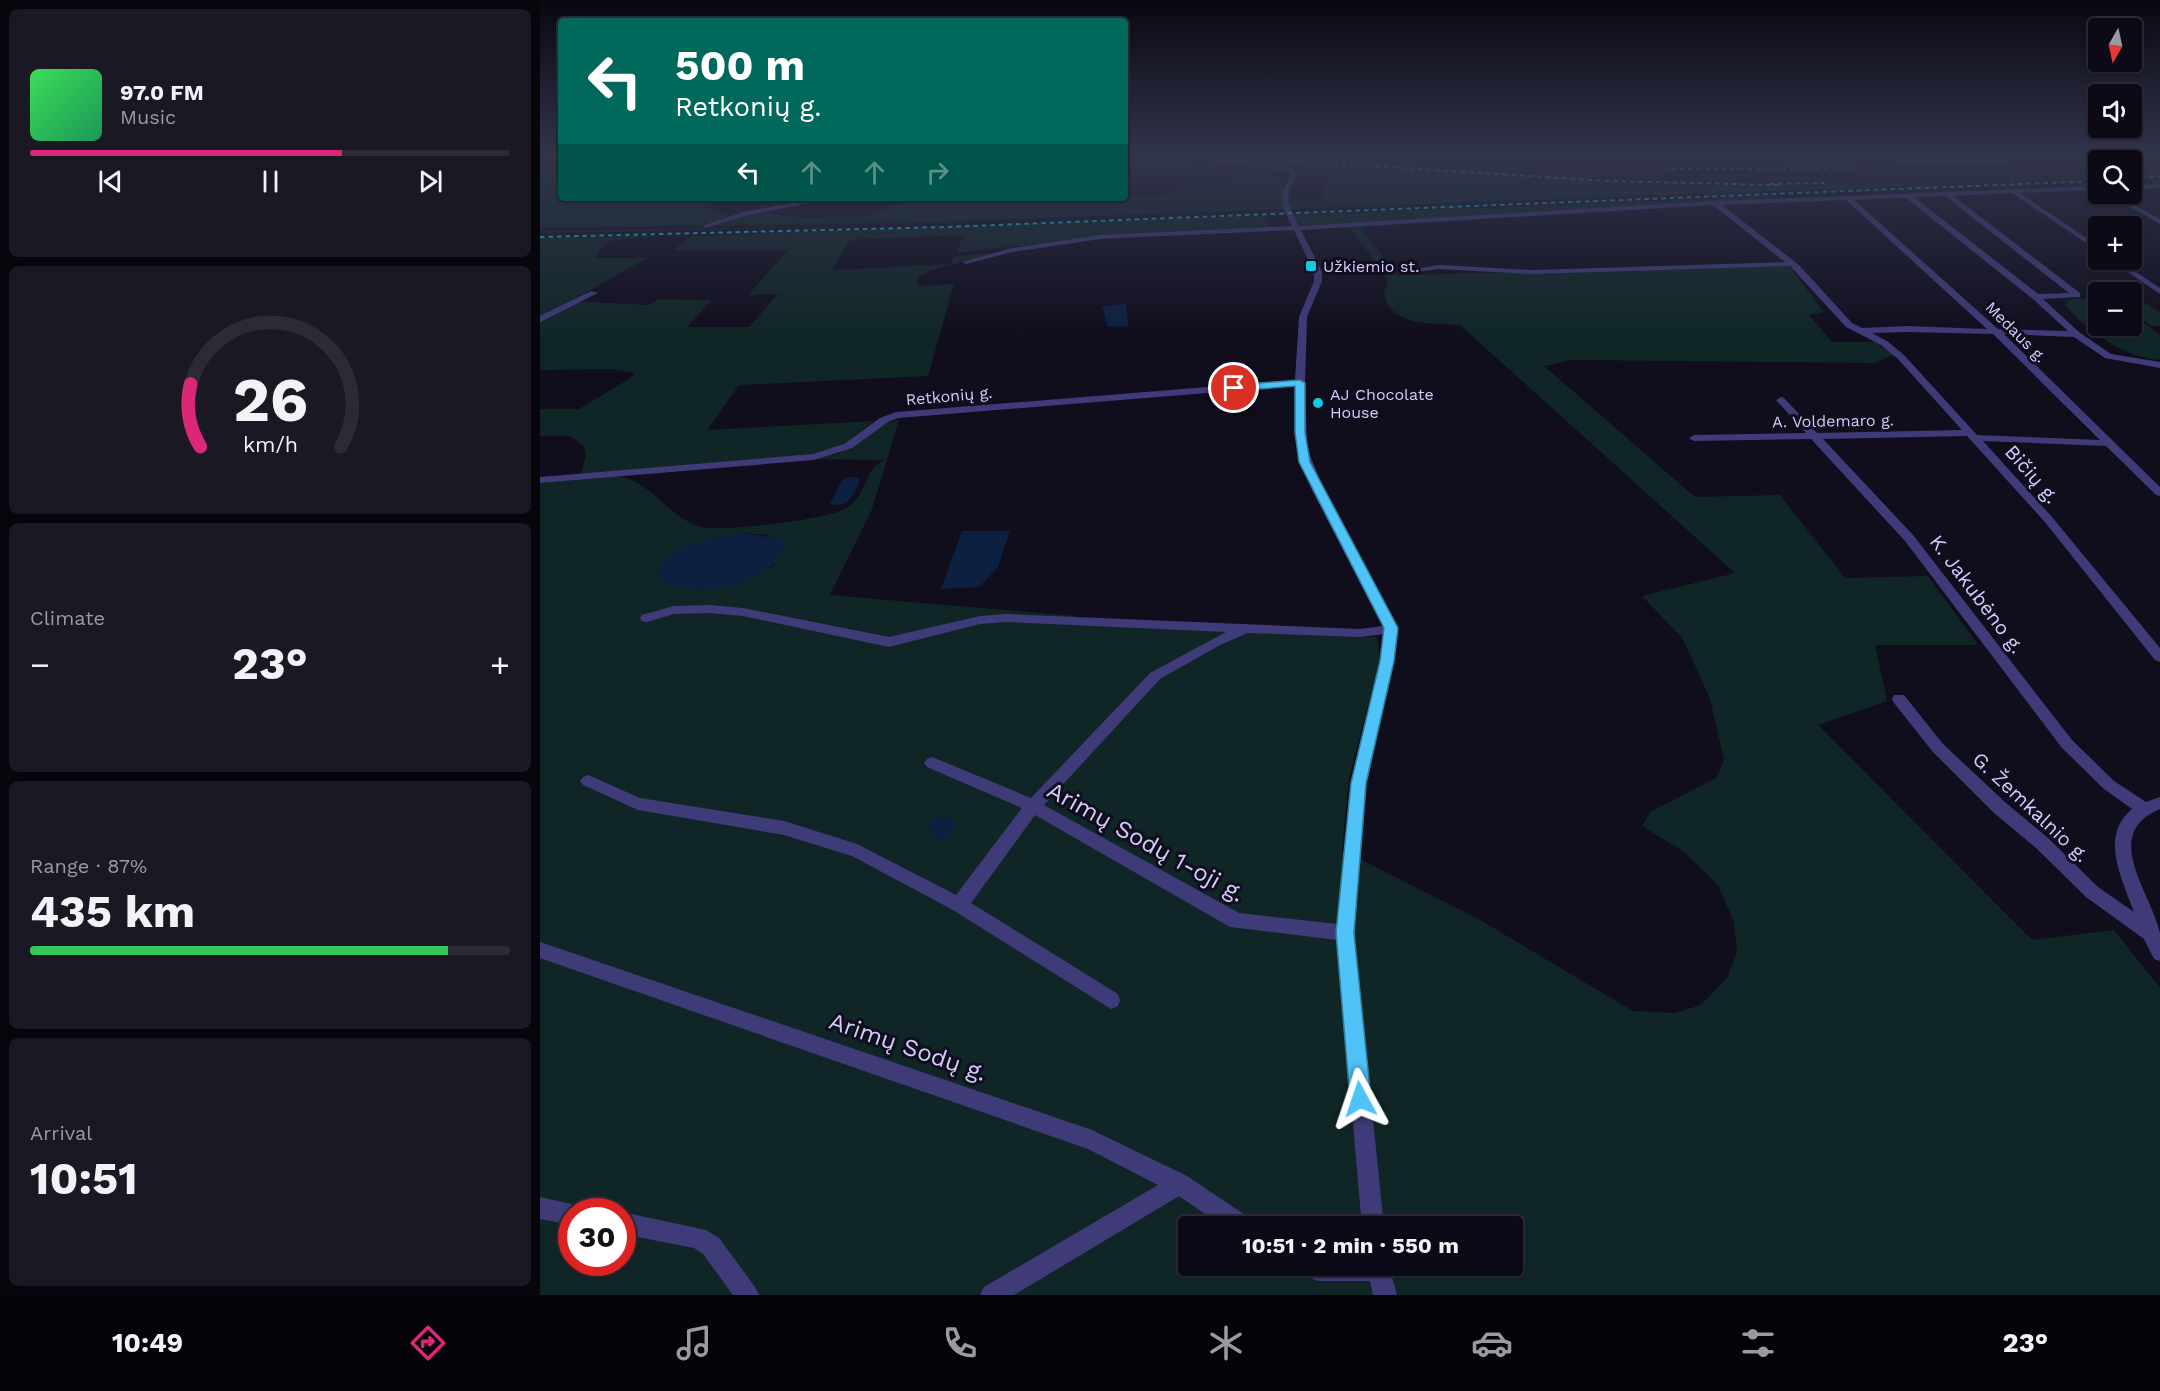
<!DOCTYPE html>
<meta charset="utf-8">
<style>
body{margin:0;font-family:"Work Sans",sans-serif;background:#1a1823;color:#f1f3f6;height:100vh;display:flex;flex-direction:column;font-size:22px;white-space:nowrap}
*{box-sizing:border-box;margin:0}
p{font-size:20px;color:#9a9aa1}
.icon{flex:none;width:33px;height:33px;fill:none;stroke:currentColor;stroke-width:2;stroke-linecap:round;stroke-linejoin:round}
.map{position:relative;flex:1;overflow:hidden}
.drawer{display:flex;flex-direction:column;gap:9px;padding:9px;background:#07060c;width:540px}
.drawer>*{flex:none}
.guide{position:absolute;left:18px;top:18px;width:570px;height:183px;border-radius:6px;box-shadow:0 2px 4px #0004,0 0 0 2px #2c2b35;background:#00695c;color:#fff;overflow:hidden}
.needle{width:39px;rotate:189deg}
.tools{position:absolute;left:1548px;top:18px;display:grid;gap:12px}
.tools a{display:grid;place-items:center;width:54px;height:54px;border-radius:6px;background:#0c0a16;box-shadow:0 2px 4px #0004,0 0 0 2px #2c2b35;font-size:30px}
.speed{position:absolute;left:18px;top:1198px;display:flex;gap:12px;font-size:30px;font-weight:700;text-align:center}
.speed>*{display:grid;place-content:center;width:78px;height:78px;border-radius:50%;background:#0c0a16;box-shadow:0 2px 4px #0004,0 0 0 2px #2c2b35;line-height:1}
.speed .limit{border:9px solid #d22;background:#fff;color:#111}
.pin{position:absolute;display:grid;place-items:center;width:51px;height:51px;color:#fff;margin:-26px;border:3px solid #fff;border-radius:50%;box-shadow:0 2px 6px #0007}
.me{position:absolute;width:66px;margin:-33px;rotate:355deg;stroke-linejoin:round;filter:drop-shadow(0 0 4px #0008)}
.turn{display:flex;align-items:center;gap:21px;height:126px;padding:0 18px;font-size:27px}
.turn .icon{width:78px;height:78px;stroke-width:2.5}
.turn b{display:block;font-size:42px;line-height:51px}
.lanes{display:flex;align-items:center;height:57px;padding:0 18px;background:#0003;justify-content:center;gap:30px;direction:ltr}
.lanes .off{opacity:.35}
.big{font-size:45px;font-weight:700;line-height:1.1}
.drawer .tile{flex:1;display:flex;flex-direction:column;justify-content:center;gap:9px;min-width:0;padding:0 21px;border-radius:9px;background:#1a1823}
.drawer .dial{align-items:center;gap:0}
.dial svg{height:156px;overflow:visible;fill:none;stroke:#2c2b35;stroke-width:7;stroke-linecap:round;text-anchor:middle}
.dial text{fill:#f1f3f6;stroke:none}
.song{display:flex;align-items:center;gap:18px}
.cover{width:72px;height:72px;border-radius:9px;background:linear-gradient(135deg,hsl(130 70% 55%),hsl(150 70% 35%))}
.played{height:6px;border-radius:3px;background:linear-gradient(90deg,#db2777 65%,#2c2b35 65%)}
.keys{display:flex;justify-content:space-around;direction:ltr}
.heat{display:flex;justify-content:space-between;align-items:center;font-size:33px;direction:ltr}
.charge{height:9px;border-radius:4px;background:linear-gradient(90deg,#34c759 87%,#2c2b35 0)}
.trip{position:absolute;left:638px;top:1216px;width:345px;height:60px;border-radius:6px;background:#0c0a16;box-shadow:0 2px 4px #0004,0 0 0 2px #2c2b35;font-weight:700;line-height:60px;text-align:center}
.menu{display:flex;height:96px;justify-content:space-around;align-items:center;background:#050409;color:#9a9aa1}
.menu .icon{width:42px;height:42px}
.menu .selected{color:#db2777}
.menu b{font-size:27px;color:#f1f3f6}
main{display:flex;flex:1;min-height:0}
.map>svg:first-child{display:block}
.green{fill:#102626;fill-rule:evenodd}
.water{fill:#0e203f}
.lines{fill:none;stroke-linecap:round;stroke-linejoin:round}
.minor{fill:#3f3b79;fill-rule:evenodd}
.primary{fill:#bf5af5;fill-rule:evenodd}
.rail{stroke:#0fcae5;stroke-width:2;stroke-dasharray:4.5 4;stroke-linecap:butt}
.route{fill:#4fc3f7;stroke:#337fa1;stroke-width:1.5}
.poi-dot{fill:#0fcae5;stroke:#100d1d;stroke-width:2}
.labels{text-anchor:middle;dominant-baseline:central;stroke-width:6;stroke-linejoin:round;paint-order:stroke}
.far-poi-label{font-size:16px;fill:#d3ccfc;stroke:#100d1d;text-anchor:start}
.far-street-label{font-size:16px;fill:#d3ccfc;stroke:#100d1d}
.street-label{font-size:20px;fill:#d3ccfc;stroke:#100d1d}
.near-street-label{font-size:24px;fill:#d3ccfc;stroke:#100d1d}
</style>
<main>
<section class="drawer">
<div class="tile">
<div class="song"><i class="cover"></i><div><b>97.0 FM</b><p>Music</p></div></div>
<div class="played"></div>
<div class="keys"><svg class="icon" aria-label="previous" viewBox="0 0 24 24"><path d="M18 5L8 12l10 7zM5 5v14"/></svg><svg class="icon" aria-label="pause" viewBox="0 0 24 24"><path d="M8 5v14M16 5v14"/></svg><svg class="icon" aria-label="next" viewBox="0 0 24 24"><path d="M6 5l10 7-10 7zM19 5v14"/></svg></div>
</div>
<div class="tile dial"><svg viewBox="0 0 100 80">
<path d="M14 69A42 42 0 1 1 86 69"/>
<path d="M14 69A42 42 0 0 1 9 37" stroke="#db2777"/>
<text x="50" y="56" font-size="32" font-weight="700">26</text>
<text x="50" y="72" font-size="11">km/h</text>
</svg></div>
<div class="tile"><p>Climate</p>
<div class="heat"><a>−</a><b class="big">23°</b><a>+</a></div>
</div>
<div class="tile"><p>Range · 87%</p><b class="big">435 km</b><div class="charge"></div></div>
<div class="tile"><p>Arrival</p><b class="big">10:51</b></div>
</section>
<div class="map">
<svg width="1620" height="1295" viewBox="0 0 1620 1295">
<rect width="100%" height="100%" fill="#100d1d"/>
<path class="green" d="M585,155H651L1172,186L1303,185L1558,175V179L363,223L0,228V166L21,170V198H187L162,206L195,218L225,212L264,218L323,216L345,210L370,198H585V195H621L650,187H690L688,177L694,176H739L744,178L741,202L779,201L787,182L784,169L686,164L588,166H585Z
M1226,197L1228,198L766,226L761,225L753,215Z
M745,215L727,217L730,228L556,237L416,253L424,235L310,240L291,270L410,264L415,256L454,253L388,271L377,278L378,286L414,284L388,376L199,385L167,430L334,421L300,447L269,455L41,474L46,455L44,446L30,436H0V409H39L89,379L95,373L70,369L0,370V238L121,236L74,240L66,243L54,258H107L31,301L109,305L118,299L172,300L147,327H209L238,294L208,295L247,251L133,250L152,236Z
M354,226L0,233V231Z
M820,227L857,275L1249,266L1284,312L1269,315L1292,342H1335L1354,354L1335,363L1032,360L1004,366L1155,497L1240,495L1305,578L1388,576L1438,645H1335L1347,701L1278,725L1492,940L1574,930L1620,988V1295H0V483L79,476C108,482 123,507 147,521C154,525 161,528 169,528C192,530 282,520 302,510C330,497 321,471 344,460L273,459L299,453L346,423L359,420L332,509L290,595L534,616L542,625L837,637L840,660L809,778L802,850L940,920L1093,1011L1135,1013L1161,1005L1187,978L1197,952L1194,922L1178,885L1143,851L1102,826L1110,812L1176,778L1184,760L1170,699L1143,639L1102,596L1195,573L920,325C894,323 848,327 844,292L848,284L847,279L811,228ZM202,533L228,535L235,565L210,579L158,590L183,536ZM32,1212H82V1263H32ZM648,1227H972V1266H648Z
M1536,298L1558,300V326H1592V314L1620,335V360C1586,358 1548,332 1526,306L1527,301Z
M1592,304H1607L1620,313V326H1611L1592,311Z"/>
<path class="water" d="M586,304L588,326L568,327L562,306Z
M309,477H317L320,480C313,496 310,508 290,504L302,480Z
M422,531H470L458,567L439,587L401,589Z
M202,533L242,539L244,546C234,587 150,602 118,578C116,546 179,536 202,533Z
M401,817L413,820L417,825C410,834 407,842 394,839L388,826L392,819Z"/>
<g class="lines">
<path class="minor" d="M585,155L693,158L752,169L757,174C744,200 746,200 759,226L1175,201L1558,186V190L1480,193L1558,246V251L1472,193L1413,196L1540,293V297H1537L1503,299L1539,332L1571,354L1620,362V368L1565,358L1534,337L1464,334L1620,487V496L1616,495L1566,446L1443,441L1512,517L1620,648V662L1615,660L1504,521L1427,436L1283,439L1373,535L1532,740L1574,781L1606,802L1620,797V809C1560,834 1611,892 1620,933C1620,942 1620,953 1620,961L1614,959L1604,939L1546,897L1495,847L1454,813L1393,752L1354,703L1352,699L1354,695H1364L1403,744L1466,803L1507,837L1558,887L1594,912C1582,879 1559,836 1592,809L1564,789L1522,748L1365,541L1271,439L1154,441L1149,438L1154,435L1266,433L1236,400L1241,397L1244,398L1277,433L1422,430L1358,359L1341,345L1306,327L1250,266L993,274L899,269L861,274L857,272L899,265L993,270L1245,262L1173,205L761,230L782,272V281L767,317L765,383L767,448L784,490L858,629L854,661L827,783L814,933L844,1227H822L797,940L690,927L495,815L431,903L578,994L580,1000L578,1006L571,1009L413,910L312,856L244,835L98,810L43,785L40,781L43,777L48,775L100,798L244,821L317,844L416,895L482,808L387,767L384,763L387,759L392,757L397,759L491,798L610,673L686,632L467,622L440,624L349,647L203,616L169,613L134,614L107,622L102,621L100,618L102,615L134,606L169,605L203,608L349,637L440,616L467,614L820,629L843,626L772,490L757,448L755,386L358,418L348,422L312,448L274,460L0,483V477L273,454L304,444L340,418L356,412L755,380L759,317L774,281V272L754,230L560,239L472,252L426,264L422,262L472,248L560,235L752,226C740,200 737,201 751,174L748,172L693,162ZM1405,196L1529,293L1498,294L1374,197ZM1366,198L1493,299L1528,331L1458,329L1314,200ZM1306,200L1447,329L1367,326L1322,328L1312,323L1259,265L1182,205ZM1367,332L1453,334L1560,440L1437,435L1364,355L1347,341L1332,333ZM708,633L820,637L844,634L840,661L811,783L797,924L699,913L504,805L620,679L680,645Z
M1620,184V188L1592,189V185Z
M1567,194H1574L1620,219V224Z
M280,198H294L204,216L166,228L162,226L203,212Z
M1570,260H1578L1620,288V294Z
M51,291L58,293L0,322V316Z
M0,942L552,1130L647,1176L711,1219L714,1227H684L639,1196L474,1295H440L444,1287L618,1185L548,1149L0,958Z
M0,1197L40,1206L42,1212H32V1225L0,1219Z
M82,1212L166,1230L179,1238L215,1287L219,1295H193L163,1254L154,1248L82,1234Z
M759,1266H849L857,1295H833L830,1281H778L762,1274Z"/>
<path class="primary" d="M1344,155H1458L1428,160Z"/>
<path class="rail" d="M666,155L1066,181L1238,185
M795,155L1229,157L1414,162L1620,155
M1131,169L1317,168
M1592,178L1620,176
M1230,184L1284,183
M0,237L406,227L1558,181"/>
</g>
<linearGradient id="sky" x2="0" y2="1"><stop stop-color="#090710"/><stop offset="0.46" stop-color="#31354c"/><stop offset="1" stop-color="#31354c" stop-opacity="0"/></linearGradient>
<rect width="1620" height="337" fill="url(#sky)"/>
<path class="route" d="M760,380L765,383V432L770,462L858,628L854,661L826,783L814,933L831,1099L828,1106L820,1109L813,1106L810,1099L796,933L811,783L840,661L844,628L759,462L755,432V386L694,391L690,388L694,385Z"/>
<g class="poi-dot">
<rect x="765" y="260" width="12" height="12" rx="3"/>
<circle cx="778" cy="403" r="6"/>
</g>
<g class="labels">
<g class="far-poi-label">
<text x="783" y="266">Užkiemio st.</text>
<text x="790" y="394">AJ Chocolate<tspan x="790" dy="18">House</tspan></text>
</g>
<g class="far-street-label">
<text transform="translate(1476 332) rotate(45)">Medaus g.</text>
<text transform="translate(409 396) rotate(-5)">Retkonių g.</text>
<text transform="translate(1293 421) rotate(-1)">A. Voldemaro g.</text>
</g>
<g class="street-label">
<text transform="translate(1492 474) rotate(49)">Bičių g.</text>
<text transform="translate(1437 594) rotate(53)">K. Jakubėno g.</text>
<text transform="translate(1491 807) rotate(43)">G. Žemkalnio g.</text>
</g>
<g class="near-street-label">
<text transform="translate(606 842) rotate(29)">Arimų Sodų 1-oji g.</text>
<text transform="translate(368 1047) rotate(19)">Arimų Sodų g.</text>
</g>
</g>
</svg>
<div class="tools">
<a><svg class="needle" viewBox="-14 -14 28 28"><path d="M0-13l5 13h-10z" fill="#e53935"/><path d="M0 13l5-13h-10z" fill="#9a9aa1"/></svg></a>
<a><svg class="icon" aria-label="sound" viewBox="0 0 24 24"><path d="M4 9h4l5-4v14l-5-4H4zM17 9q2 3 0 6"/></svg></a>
<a><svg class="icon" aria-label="search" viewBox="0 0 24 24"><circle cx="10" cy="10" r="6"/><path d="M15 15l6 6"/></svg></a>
<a>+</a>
<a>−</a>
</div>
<div class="speed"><div class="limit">30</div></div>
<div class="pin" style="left:694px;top:388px;background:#d93025"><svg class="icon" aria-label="arrive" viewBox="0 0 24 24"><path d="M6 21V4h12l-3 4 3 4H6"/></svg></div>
<svg class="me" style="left:820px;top:1099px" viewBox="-20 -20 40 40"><path d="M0-17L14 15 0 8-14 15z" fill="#4fc3f7" stroke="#fff" stroke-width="4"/></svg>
<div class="trip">10:51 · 2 min · 550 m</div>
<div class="guide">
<div class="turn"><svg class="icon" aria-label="left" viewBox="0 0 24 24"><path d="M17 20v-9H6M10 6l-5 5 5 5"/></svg><div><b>500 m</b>Retkonių g.</div></div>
<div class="lanes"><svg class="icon" aria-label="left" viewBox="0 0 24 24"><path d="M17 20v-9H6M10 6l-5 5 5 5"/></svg><svg class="icon off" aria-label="ahead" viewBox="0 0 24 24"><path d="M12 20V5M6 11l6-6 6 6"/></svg><svg class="icon off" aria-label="ahead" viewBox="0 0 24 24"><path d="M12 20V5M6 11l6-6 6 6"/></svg><svg class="icon off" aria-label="right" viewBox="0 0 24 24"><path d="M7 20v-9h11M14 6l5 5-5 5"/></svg></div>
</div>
</div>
</main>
<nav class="menu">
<b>10:49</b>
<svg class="icon selected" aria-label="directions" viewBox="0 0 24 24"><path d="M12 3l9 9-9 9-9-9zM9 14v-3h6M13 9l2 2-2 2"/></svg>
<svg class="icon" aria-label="music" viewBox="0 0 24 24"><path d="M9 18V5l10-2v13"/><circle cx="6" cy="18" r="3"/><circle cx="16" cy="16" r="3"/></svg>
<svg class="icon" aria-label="phone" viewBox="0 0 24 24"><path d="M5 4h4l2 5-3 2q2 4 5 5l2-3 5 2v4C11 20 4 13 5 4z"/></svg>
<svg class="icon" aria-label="climate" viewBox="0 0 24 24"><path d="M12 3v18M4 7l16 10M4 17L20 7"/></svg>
<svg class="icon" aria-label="car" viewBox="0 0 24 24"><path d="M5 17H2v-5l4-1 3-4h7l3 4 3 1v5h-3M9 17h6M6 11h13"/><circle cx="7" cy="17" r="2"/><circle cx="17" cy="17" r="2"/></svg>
<svg class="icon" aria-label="filters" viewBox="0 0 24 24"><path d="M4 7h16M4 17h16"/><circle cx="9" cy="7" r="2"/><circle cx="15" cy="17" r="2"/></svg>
<b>23°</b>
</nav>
